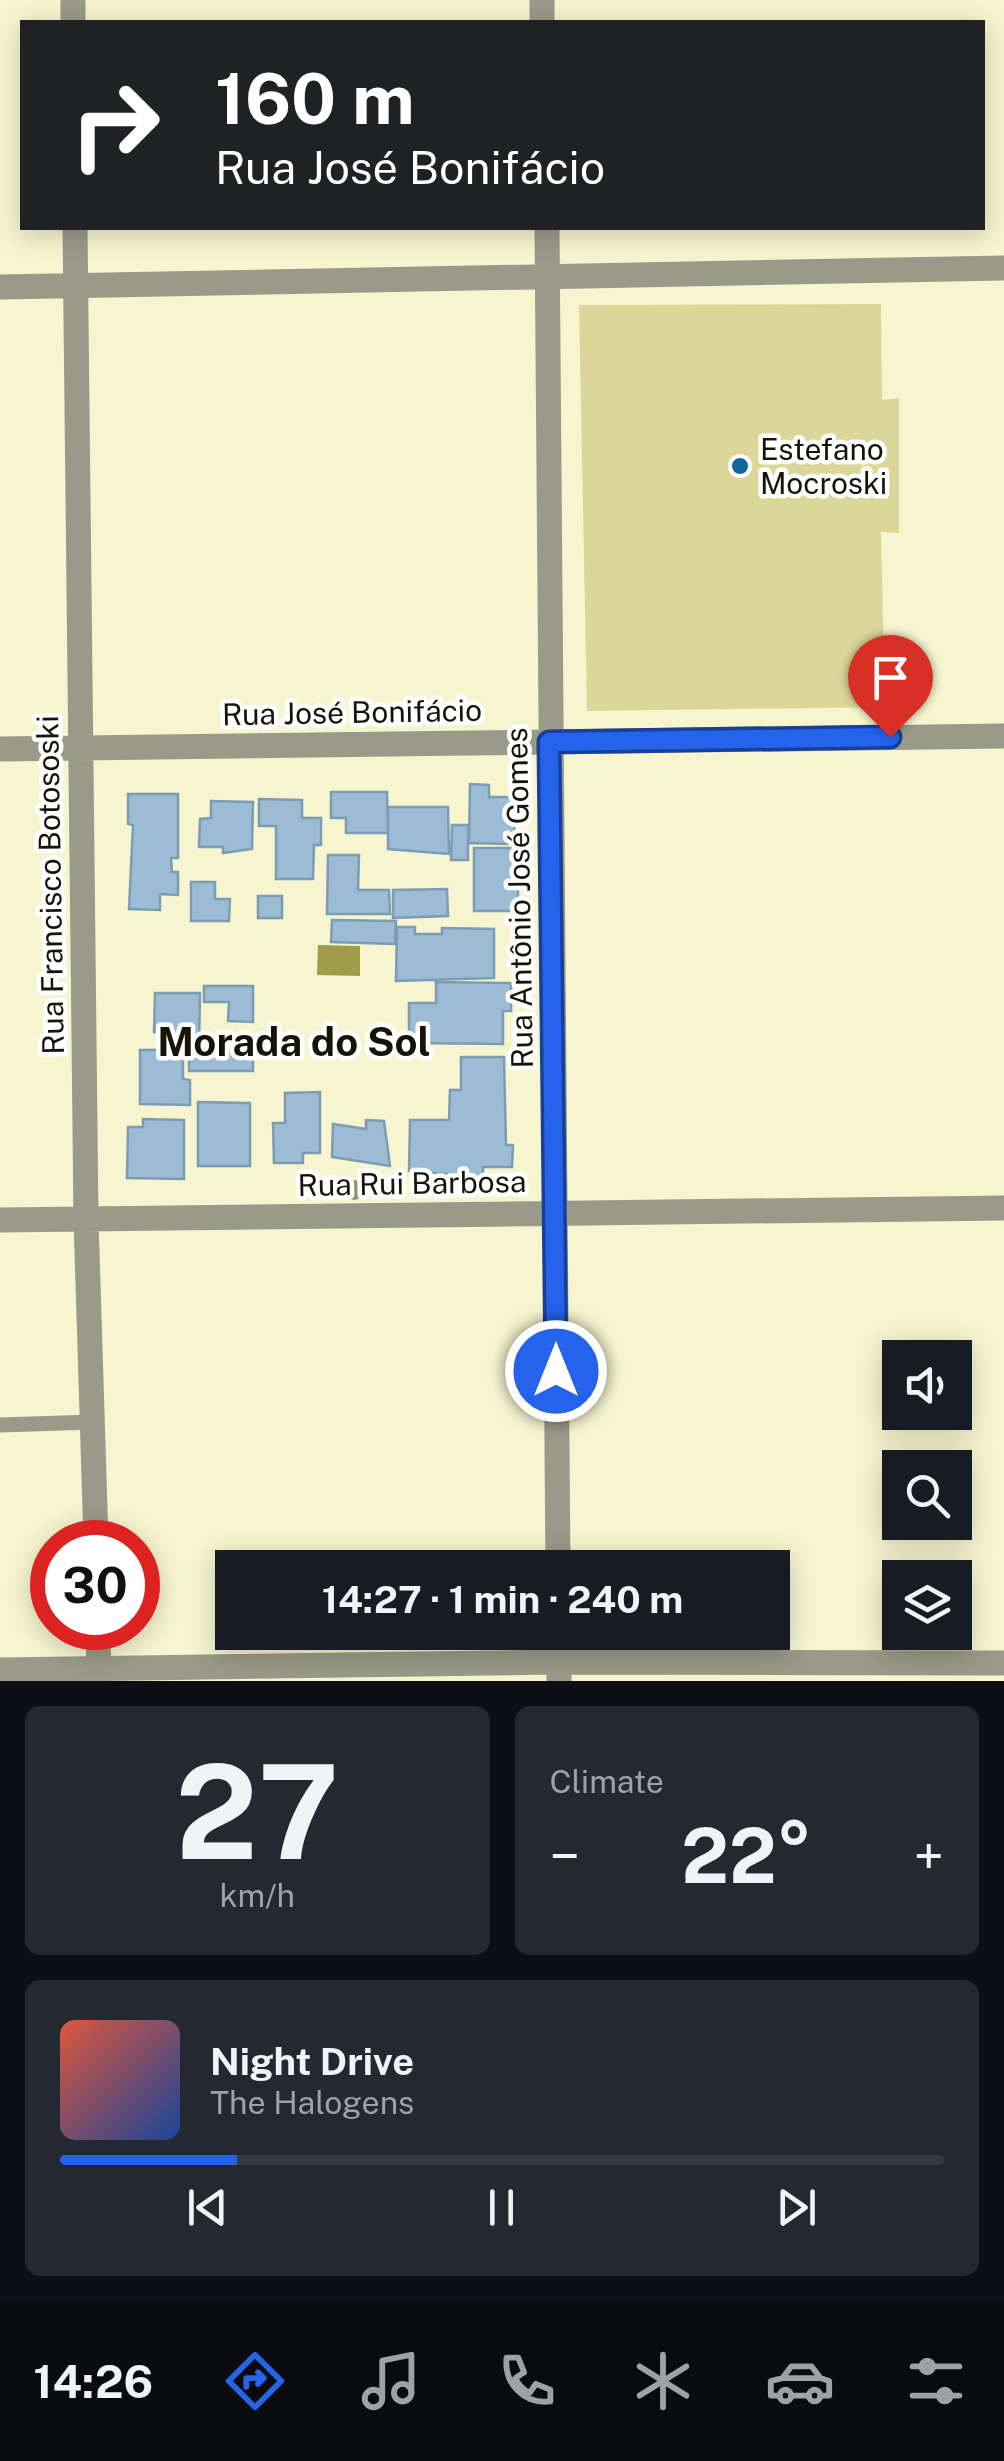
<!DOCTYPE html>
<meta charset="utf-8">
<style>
body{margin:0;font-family:"Public Sans",sans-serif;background:#242831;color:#f1f3f6;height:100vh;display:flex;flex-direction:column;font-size:38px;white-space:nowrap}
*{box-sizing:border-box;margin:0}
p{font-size:32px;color:#9ea1a6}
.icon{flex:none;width:55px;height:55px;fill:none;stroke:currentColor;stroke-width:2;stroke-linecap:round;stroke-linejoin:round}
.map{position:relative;height:1681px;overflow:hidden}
.drawer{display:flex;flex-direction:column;gap:25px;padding:25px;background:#0d0f14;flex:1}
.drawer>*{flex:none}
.top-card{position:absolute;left:20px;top:20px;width:965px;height:210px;border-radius:0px;box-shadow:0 5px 25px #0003;background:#202124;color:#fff;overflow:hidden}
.tools{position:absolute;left:882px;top:1340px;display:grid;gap:20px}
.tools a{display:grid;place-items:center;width:90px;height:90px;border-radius:0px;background:#171b24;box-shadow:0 5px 25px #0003;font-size:50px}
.speed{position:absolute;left:30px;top:1520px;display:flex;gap:20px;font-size:50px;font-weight:700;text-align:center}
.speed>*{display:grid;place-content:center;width:130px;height:130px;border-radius:50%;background:#171b24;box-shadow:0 5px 25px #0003;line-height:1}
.speed .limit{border:15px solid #d22;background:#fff;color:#111}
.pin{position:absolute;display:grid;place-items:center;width:85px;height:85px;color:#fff;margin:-102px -42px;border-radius:50% 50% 50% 0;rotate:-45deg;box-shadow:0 0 10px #0007}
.pin .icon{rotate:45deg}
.me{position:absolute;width:110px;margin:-55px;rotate:0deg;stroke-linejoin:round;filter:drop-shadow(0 0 8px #0008)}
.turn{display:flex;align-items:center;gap:35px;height:210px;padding:0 30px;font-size:45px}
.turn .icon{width:130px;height:130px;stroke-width:2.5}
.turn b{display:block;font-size:70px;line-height:85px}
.big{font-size:75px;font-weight:700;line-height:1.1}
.drawer .widget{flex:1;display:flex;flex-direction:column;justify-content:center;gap:15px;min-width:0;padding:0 35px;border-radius:15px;background:#242831}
.drawer .dial{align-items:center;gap:0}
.dial b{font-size:130px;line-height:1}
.song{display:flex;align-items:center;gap:30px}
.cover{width:120px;height:120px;border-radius:15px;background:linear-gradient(135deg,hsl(10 70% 55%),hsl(220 70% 35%))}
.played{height:10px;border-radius:5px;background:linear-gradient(90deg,#2563eb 20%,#363941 20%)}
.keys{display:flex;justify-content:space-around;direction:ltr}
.heat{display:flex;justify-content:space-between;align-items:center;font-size:55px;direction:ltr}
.drawer .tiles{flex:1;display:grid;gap:25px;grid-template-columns:1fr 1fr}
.widget:last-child{grid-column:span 2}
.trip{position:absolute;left:215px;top:1550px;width:575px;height:100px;border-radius:0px;background:#171b24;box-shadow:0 5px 25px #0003;font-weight:700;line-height:100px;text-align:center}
.menu{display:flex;height:160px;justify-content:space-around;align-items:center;background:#090b0e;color:#9ea1a6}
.menu .icon{width:70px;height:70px}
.menu .current{color:#2563eb}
.menu b{font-size:45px;color:#f1f3f6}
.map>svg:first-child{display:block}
.green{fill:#dbd798}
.water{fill:#a19c49}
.building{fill:#9bbcd4;stroke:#7d9cb4;stroke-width:2.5}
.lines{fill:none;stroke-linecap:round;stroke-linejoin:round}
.lane{stroke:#9a9a8a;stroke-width:15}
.street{stroke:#9a9a8a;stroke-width:25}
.tree{fill:#93916c}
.route-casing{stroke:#184099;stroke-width:25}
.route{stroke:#2563eb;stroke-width:18}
.poi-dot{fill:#106798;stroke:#fff;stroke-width:4}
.labels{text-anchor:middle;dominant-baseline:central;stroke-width:9;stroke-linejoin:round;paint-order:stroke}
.poi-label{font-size:30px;fill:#151407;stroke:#fff;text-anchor:start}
.street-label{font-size:30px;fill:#151407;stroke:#fff}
.district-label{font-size:40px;font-weight:bold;fill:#151407;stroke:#fff}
</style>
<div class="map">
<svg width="1004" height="1681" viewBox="0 0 1004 1681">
<rect width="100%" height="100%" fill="#f6f5cf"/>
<path class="green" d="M881,304L882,400L899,398V533L881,532L885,707L587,711L579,305Z"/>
<path class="water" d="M318,945L360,946V976L317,975Z"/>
<path class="building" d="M470,784L489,785V797H515L514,844L469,843Z
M331,792H387L388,833H346V818H331Z
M128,794H178V858H171L172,872H178V895L160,894V910L129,909L133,825L128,824Z
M259,799L302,800V818H321V845H314L313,879H276V826H259Z
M211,801L253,802L252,849L223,853V847H199L200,819L211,818Z
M388,807H448L449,854L388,849Z
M452,825H468V860H451Z
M474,848H525V867H518V911H474Z
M328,855H359L358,890H389L390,914H327Z
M191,882H215V899H230L229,921H191Z
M447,889L448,916L393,918V890Z
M258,896H282V918H258Z
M332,920L396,921L395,944L331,942Z
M397,927H415V934H442V928L494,929V978L396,981Z
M436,982L511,983V1011H503V1044L409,1043V1003H436Z
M204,986H253V1022L228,1021L229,1002H204Z
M155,993H200L199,1047L171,1046V1032H154Z
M140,1050H183V1079L190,1080V1105L140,1104Z
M189,1050H253V1071H189Z
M461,1057H504L506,1145H513L512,1167H483V1177L409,1171L410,1120H449L450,1090H461Z
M320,1092V1153H303V1163H274L273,1123H285V1093Z
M198,1102L250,1103V1166H198Z
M143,1119L184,1120V1179L127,1178L128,1127H143Z
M366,1120L384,1121L390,1166L332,1157L333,1124L366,1129Z"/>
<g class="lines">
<path class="lane" d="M0,1425L93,1422"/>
<path class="street" d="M73,0V22
M542,0V22
M75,228L86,1219L96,1542
M547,228L558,1568
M0,287L1004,268
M0,749L1004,736
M0,1220L1004,1208
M98,1628L99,1681
M558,1632L559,1681
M0,1670L558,1662L1004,1663"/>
</g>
<circle class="tree" cx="354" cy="1190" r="10"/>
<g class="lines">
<g class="route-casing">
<path id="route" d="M556,1371L549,742L890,737"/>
</g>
<use href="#route" class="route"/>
</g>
<circle class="poi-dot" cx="740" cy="466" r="10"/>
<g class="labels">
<g class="poi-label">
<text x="760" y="449">Estefano<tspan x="760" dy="34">Mocroski</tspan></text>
</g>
<g class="street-label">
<text transform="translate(352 712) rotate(-1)">Rua José Bonifácio</text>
<text transform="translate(50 885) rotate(-91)">Rua Francisco Botososki</text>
<text transform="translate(519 898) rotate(-91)">Rua Antônio José Gomes</text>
<text transform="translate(412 1183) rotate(-1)">Rua Rui Barbosa</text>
</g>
<g class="district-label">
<text x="294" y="1041">Morada do Sol</text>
</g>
</g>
</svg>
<div class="tools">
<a><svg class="icon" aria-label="sound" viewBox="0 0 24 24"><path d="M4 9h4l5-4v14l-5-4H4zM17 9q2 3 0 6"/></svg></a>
<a><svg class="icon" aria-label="search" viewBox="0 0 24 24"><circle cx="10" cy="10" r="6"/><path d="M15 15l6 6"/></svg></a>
<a><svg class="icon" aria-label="layers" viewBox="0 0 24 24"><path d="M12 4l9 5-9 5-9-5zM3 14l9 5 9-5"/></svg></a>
</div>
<div class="speed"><div class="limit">30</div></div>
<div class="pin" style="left:890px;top:737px;background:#d93025"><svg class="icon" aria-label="arrive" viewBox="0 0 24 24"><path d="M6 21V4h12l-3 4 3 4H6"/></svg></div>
<svg class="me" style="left:556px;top:1371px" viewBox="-20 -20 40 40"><circle r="17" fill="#2563eb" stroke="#fff" stroke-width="3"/><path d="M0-11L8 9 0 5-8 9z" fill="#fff"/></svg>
<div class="trip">14:27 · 1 min · 240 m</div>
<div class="top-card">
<div class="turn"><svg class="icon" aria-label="right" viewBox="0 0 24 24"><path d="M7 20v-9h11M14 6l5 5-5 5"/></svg><div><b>160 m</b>Rua José Bonifácio</div></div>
</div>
</div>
<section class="drawer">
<div class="tiles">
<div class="widget dial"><b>27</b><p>km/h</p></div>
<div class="widget"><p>Climate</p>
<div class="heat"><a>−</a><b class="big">22°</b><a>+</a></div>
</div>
<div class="widget">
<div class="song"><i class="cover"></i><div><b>Night Drive</b><p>The Halogens</p></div></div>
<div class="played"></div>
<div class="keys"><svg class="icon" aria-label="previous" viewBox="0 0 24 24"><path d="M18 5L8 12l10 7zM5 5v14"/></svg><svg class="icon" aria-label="pause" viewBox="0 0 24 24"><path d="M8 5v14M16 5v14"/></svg><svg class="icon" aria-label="next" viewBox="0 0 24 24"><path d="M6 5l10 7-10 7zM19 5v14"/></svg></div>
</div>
</div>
</section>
<nav class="menu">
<b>14:26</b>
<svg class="icon current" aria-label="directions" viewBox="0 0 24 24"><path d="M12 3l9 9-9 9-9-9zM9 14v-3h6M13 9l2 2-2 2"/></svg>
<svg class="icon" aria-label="music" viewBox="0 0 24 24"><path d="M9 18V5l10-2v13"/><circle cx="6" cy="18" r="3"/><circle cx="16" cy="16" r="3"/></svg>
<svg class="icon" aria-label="phone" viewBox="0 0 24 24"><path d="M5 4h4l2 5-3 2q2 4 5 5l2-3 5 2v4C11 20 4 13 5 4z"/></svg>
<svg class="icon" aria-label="climate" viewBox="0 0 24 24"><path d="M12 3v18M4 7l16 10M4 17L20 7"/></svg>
<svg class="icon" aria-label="car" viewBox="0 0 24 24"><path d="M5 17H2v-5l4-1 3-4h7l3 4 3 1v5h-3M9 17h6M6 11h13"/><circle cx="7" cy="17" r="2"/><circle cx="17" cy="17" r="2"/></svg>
<svg class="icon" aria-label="filters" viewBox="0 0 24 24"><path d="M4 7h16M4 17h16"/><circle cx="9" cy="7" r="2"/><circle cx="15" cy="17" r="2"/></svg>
</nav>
